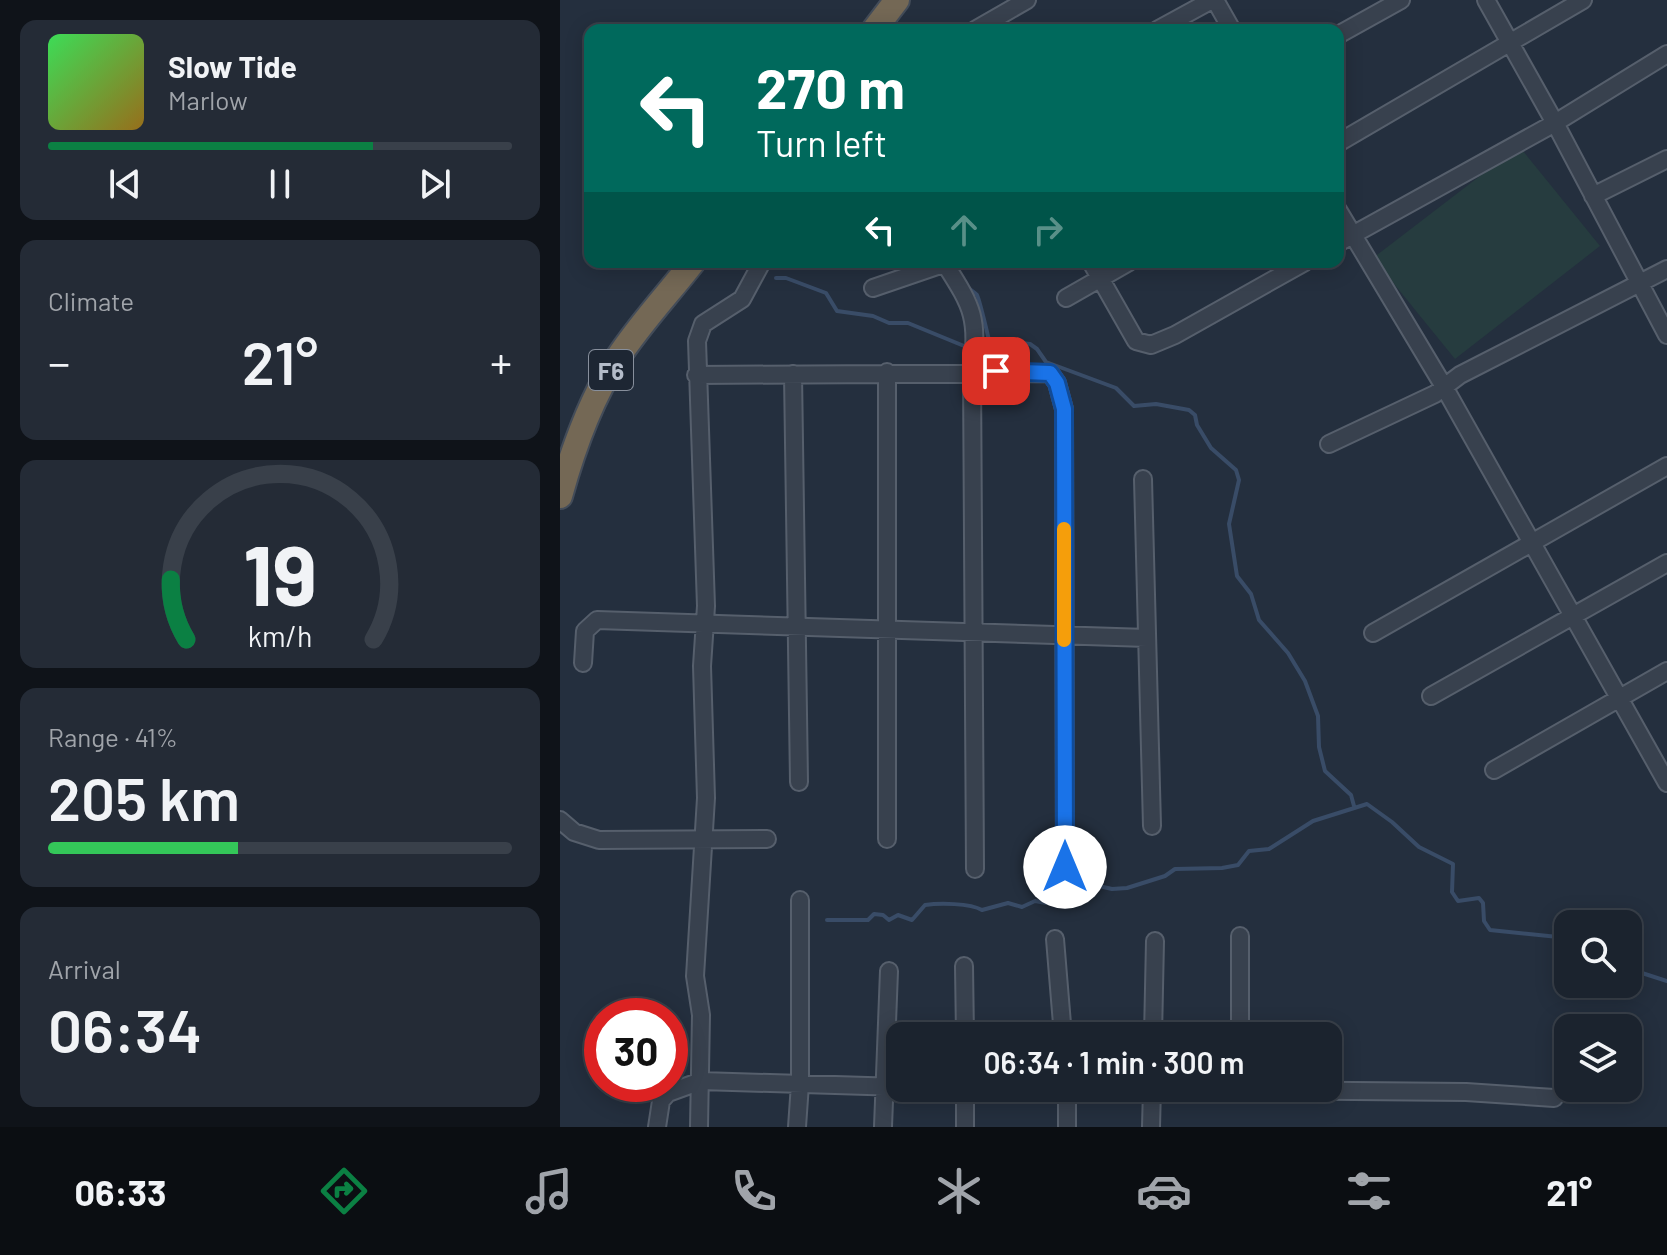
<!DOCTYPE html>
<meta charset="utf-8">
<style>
body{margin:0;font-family:Barlow,sans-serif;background:#242b36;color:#f1f3f6;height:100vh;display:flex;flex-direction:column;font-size:30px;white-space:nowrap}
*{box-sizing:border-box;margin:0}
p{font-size:26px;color:#a0a4aa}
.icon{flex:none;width:44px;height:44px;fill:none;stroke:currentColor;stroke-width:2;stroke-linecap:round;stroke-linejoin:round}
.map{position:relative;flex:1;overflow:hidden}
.side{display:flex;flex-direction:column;gap:20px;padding:20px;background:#0f1319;width:560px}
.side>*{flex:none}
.guide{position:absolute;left:24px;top:24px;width:760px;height:244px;border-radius:16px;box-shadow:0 4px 20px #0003,0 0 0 2px #39404a;background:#00695c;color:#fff;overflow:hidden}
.fabs{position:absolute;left:994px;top:910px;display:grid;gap:16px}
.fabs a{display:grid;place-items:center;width:88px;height:88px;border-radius:16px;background:#1b232e;box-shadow:0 4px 20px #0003,0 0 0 2px #39404a;font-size:40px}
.speed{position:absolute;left:24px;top:998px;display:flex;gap:16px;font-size:40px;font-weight:700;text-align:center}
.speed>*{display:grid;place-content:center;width:104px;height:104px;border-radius:50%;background:#1b232e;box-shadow:0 4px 20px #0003,0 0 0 2px #39404a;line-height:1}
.speed .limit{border:12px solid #d22;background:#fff;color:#111}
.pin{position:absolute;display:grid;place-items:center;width:68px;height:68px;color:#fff;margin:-34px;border-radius:16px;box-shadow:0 4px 12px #0006}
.me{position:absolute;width:88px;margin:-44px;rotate:0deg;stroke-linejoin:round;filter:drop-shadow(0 0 6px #0008)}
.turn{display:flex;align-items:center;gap:28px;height:168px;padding:0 40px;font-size:36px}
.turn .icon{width:104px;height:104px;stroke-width:2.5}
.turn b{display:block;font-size:56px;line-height:68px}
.lanes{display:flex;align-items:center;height:76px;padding:0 40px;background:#0003;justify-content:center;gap:40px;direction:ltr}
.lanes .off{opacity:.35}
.big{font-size:60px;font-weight:600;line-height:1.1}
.side .tile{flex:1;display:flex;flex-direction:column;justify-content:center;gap:12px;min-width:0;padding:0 28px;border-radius:16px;background:#242b36}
.side .dial{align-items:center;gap:0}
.dial svg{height:208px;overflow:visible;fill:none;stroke:#39404a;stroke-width:7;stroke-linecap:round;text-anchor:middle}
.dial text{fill:#f1f3f6;stroke:none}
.song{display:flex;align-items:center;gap:24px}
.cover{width:96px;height:96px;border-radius:12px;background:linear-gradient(135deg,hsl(130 70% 55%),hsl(40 70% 35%))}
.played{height:8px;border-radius:4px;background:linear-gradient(90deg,#0b8043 70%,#39404a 70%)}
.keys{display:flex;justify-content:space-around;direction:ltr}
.heat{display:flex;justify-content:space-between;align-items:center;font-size:44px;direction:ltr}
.charge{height:12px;border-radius:6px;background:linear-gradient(90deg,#34c759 41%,#39404a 0)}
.trip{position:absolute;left:326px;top:1022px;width:456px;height:80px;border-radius:16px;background:#1b232e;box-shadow:0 4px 20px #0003,0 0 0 2px #39404a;font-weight:600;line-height:80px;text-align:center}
.tabs{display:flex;height:128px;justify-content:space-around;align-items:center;background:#0b0e12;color:#a0a4aa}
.tabs .icon{width:56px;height:56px}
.tabs .on{color:#0b8043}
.tabs b{font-size:36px;color:#f1f3f6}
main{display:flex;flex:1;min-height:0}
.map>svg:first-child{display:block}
.green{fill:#263c3f}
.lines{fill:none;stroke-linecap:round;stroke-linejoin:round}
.stream{stroke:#394c67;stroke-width:4}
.minor-casing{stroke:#565f6c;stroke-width:20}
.highway-casing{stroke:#434c59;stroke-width:28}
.minor{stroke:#38414e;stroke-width:16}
.highway{stroke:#746855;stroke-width:24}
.route-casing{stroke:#114b97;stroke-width:20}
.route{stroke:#1a73e8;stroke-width:14}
.slow{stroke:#f59e0b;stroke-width:14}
.labels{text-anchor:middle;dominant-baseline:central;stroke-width:6;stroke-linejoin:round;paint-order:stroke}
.shield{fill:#1d2633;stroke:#878f9c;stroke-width:2}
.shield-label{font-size:24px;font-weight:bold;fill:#b4bcc9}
</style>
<main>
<section class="side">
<div class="tile">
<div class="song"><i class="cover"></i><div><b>Slow Tide</b><p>Marlow</p></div></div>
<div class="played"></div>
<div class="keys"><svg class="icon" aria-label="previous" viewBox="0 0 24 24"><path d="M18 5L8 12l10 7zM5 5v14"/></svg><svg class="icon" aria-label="pause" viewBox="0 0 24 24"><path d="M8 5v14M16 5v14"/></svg><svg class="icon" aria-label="next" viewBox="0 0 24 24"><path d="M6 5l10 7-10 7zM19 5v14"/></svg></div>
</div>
<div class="tile"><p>Climate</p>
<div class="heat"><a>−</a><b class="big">21°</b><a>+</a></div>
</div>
<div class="tile dial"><svg viewBox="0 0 100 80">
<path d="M14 69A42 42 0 1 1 86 69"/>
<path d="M14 69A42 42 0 0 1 8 46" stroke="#0b8043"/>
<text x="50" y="56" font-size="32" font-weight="700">19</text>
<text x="50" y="72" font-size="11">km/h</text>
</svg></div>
<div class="tile"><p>Range · 41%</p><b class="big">205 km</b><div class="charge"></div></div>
<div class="tile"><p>Arrival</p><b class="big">06:34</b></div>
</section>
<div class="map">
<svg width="1107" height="1127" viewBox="0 0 1107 1127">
<rect width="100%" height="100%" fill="#242f3e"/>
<path class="green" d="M959,146L1040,246L895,359L813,258Z"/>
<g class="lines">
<path class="stream" d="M216,278H226L266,293L277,311L313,316L329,323H348L409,348
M408,287C410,290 414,292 417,295C419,298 429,339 430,346
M417,348L425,346L447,349L462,343L470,344L477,349L486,362L556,388L574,406L596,404L629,410L635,415L637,425L651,448L676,470L679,480L669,524L677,576L691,594L699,620L728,653L745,681L758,716L759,747L765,771L791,795L794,806
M267,920H308L314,914L323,915L329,920L338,915L352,920L365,905C379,903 410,903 422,910L448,903L462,907L475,901L486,903L513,880L552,889L567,888L605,876L615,869L662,868L678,865L689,851L709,849L753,821L807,804L832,822L859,847L893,864L892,892L898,901L919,898L923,903L924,921L930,930L1008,938
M1068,959L1082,973L1107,981"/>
<g class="minor-casing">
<path id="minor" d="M655,0L672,30
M926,0L995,123L1107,335
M415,30L467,0
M597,30L652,0
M778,35L841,0
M778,143L1023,0
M1033,196L1107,159
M778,210L883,385L1107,783
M778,243L995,123L1107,54
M531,262L576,341L591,345L615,335L745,262
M385,264C414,309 418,318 412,372L415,869
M313,288L389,262
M506,298L569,262
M233,374L239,782
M136,375L490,373L497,383L504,409L505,867
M769,444L875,394L900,375L1107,269
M583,479L592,826
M813,633L1107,466
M23,663L25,631L37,620L587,638
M871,696L1107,563
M934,770L1107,671
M0,820L14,832L39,840L207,839
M327,839V372
M680,936V1036
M495,939L503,1036
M404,966L405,1036
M593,1036L595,941
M449,1088L906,1092L994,1098
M97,1127L101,1101L108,1093L141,1081L340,1087
M139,1127L141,1015L135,976L146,798L142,666L146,606L137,341L143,324L182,299L202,262
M237,1127L240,1084V900
M323,1127L329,971
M405,1127V1088
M507,1127V1088
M591,1127L592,1088"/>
</g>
<g class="highway-casing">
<path id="highway" d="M314,30L337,0
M0,496C13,449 30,400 57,359C79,325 108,294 133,262"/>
</g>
<use href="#minor" class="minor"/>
<use href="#highway" class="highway"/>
</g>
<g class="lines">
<g class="route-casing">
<path id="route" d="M436,371L490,373L497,383L504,409L505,867"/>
</g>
<use href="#route" class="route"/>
<path class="slow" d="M504,640V529"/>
</g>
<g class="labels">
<rect class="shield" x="29" y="350" width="44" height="40" rx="6"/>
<g class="shield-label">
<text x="51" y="370">F6</text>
</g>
</g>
</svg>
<div class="fabs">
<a><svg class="icon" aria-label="search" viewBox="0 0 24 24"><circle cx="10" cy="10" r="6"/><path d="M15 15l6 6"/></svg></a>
<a><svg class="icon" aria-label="layers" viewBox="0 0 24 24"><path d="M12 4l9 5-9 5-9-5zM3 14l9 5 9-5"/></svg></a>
</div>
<div class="speed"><div class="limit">30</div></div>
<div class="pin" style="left:436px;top:371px;background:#d93025"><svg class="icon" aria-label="arrive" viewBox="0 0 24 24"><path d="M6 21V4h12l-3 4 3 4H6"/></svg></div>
<svg class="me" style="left:505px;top:867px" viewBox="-20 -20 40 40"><circle r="19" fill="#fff"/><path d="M0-13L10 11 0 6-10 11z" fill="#1a73e8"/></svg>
<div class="trip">06:34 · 1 min · 300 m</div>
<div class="guide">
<div class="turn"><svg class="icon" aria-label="left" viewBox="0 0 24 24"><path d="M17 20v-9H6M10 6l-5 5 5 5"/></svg><div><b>270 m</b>Turn left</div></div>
<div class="lanes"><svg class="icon" aria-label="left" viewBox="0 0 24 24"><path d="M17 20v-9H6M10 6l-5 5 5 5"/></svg><svg class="icon off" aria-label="ahead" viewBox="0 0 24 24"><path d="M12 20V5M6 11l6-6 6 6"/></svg><svg class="icon off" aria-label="right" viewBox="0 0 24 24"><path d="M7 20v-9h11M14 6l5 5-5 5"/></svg></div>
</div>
</div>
</main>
<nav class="tabs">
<b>06:33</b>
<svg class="icon on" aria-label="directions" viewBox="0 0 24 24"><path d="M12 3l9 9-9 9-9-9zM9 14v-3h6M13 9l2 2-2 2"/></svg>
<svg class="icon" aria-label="music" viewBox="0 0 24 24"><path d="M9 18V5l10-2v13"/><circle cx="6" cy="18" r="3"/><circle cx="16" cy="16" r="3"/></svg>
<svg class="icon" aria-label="phone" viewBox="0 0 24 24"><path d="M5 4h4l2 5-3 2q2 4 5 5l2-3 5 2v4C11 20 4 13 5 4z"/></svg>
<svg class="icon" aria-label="climate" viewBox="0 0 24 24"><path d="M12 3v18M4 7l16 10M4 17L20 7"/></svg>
<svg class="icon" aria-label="car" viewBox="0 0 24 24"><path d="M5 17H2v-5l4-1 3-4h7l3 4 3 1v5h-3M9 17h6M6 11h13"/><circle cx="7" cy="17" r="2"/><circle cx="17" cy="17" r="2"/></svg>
<svg class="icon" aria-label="filters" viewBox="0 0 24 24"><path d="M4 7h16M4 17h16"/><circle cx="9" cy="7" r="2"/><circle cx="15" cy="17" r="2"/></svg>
<b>21°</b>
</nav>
